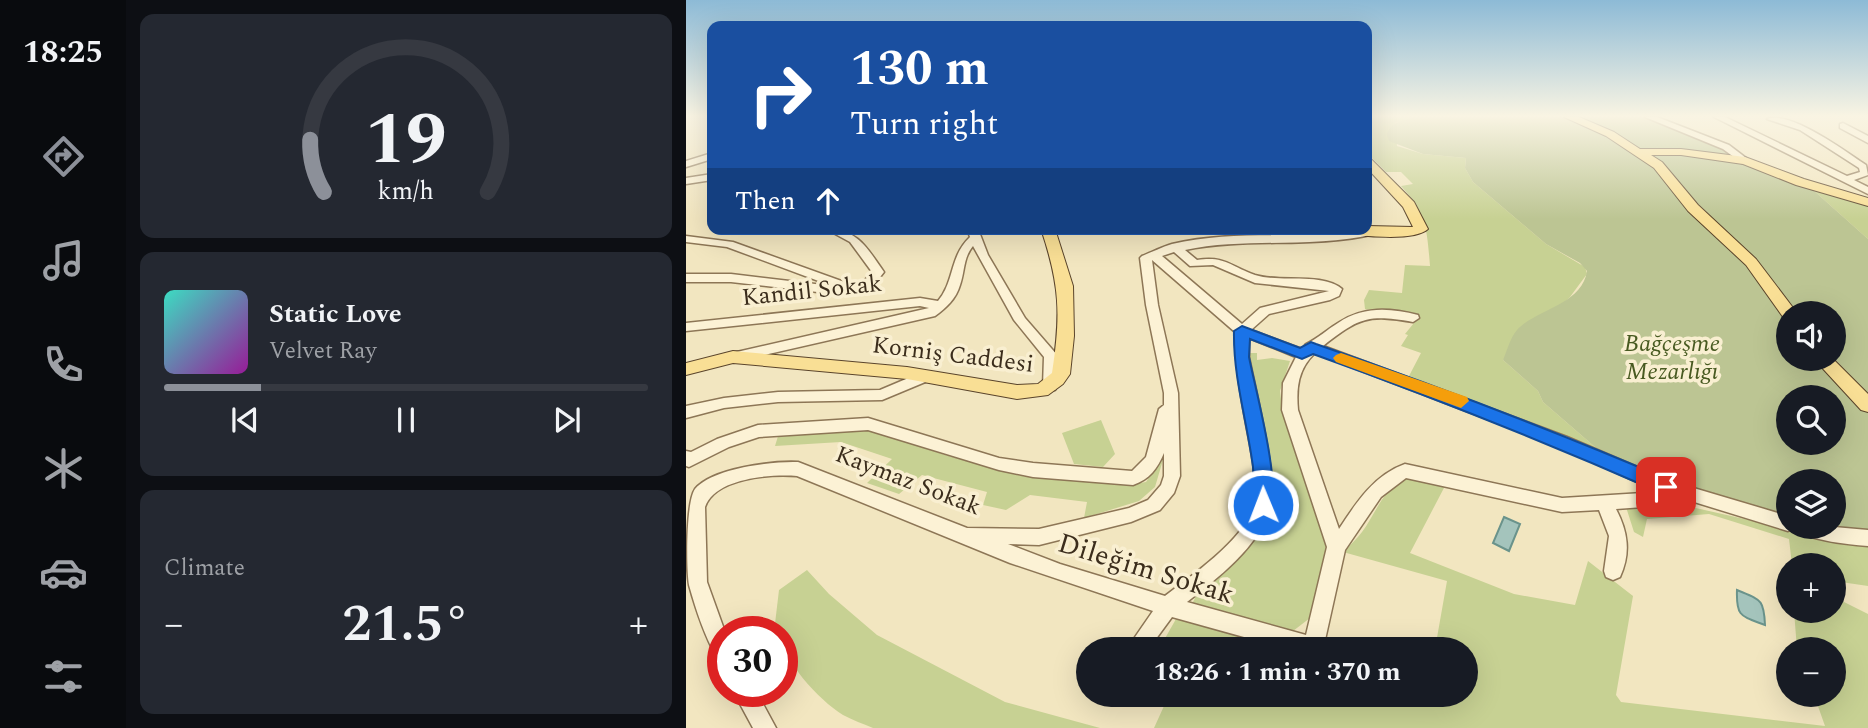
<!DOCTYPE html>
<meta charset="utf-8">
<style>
body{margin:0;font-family:Spectral,serif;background:#242831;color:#f1f3f6;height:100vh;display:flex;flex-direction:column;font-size:26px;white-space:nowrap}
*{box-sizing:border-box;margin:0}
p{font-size:23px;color:#9ea1a6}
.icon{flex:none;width:38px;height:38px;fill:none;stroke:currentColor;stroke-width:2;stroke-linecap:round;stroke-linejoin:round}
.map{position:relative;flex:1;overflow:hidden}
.side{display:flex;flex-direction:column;gap:14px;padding:14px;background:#0d0f14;width:560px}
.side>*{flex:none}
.guide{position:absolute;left:21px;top:21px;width:665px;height:214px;border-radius:14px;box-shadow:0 7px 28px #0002;background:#1a4fa0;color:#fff;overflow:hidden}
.controls{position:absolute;left:1090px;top:301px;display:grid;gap:14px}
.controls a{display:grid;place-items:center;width:70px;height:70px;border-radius:50%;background:#171b24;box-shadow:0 7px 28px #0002;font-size:35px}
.speed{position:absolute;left:21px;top:616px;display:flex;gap:14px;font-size:35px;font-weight:700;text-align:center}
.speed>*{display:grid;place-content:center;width:91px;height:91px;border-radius:50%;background:#171b24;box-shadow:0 7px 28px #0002;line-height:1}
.speed .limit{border:10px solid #d22;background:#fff;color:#111}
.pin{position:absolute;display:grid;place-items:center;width:60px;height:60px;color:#fff;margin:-30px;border-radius:14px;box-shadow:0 4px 10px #0006}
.me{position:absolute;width:77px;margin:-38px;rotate:359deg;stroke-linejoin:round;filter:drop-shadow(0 0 5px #0008)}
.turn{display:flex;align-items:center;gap:24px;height:147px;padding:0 28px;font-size:32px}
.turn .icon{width:91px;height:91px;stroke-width:2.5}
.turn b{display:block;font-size:49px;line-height:60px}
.then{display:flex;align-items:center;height:66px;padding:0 28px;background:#0003;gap:14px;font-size:26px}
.big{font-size:52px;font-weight:700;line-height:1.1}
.side .tile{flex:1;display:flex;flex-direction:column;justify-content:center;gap:10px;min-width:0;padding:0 24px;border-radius:14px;background:#242831}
.side .dial{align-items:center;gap:0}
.dial svg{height:182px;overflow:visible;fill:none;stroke:#363941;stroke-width:7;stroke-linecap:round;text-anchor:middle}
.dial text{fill:#f1f3f6;stroke:none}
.song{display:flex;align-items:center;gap:21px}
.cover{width:84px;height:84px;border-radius:10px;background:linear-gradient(135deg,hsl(170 70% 55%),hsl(300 70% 35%))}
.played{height:7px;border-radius:4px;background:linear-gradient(90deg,#8c9099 20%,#363941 20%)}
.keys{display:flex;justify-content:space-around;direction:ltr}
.heat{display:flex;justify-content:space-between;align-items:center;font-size:38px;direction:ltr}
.trip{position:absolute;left:390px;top:637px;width:402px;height:70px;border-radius:35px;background:#171b24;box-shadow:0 7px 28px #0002;font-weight:700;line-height:70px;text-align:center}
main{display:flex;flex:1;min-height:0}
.menu{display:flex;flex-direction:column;width:126px;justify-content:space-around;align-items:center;background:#090b0e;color:#9ea1a6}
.menu .icon{width:49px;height:49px}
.menu .on{color:#8c9099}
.menu b{font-size:32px;color:#f1f3f6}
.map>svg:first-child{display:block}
.green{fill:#c7d193}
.cemetery{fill:#bcc593;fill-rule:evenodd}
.water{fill:#a4c4bc;stroke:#6a938b;stroke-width:2}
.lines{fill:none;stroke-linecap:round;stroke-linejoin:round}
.minor-casing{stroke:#8d7656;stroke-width:3}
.major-casing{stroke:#5a442b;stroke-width:2}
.minor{fill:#fcf2d5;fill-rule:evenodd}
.major{fill:#f9df95;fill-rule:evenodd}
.route{fill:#1a73e8;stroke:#114b97;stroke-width:2}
.slow{fill:#f59e0b}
.labels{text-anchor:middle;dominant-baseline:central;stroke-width:7;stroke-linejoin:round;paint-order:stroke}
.street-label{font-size:24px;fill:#3b2d1c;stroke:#f9efd1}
.park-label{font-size:24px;font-style:italic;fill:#485a21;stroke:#f9efd1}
.near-street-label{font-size:28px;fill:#3b2d1c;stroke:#f9efd1}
</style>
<main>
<nav class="menu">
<b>18:25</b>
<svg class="icon on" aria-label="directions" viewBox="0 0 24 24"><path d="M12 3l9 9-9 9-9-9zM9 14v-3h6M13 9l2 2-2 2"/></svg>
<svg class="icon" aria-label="music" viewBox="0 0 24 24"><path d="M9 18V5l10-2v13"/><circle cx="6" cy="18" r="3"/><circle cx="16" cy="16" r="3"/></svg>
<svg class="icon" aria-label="phone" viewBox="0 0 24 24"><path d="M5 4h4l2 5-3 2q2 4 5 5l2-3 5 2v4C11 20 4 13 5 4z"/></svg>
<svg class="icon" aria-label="climate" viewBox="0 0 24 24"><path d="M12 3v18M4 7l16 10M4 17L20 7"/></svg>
<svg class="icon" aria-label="car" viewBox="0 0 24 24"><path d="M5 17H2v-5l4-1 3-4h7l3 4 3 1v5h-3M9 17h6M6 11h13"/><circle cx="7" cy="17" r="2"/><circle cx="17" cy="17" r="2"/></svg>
<svg class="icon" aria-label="filters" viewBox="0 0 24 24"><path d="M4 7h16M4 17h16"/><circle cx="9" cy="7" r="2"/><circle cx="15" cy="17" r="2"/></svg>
</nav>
<section class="side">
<div class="tile dial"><svg viewBox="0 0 100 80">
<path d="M14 69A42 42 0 1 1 86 69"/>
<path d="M14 69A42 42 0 0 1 8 46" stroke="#8c9099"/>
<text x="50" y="56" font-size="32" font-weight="700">19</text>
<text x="50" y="72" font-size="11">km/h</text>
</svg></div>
<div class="tile">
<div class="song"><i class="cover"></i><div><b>Static Love</b><p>Velvet Ray</p></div></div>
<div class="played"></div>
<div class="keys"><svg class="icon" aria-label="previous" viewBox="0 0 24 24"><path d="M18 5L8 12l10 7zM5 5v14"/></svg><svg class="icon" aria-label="pause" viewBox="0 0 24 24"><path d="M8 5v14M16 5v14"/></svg><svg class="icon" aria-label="next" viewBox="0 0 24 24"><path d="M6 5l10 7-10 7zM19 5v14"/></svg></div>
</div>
<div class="tile"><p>Climate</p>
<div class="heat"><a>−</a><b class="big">21.5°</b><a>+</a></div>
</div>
</section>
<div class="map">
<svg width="1182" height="728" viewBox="0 0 1182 728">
<rect width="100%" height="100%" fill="#f2e6c0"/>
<path class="green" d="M689,117H727L709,123L711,146L737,154L780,158L779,168L787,182L860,244L899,267L901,274L884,297L817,360L852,391L857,402L917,454L723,376L735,353L715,346L722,335L719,334L732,318L679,309L678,300L683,290L716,293L719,265L744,266C741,229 741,215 715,186L727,184L715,172H700L681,153V121Z
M1126,189L1182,205V239Z
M559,353H571V360L586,358L604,361L594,391L596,407L641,544L630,604L624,618L607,631H598L506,604L510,596L538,573L579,522Z
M415,420L429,454L417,467L388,464L376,433Z
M170,428L185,430L259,455L336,476L448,484L460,482L479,453L469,487L453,501L398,518L401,502L344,495L320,510L297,505L301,492L236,475L213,494L181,483L206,459L155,442L89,446L93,433Z
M722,478L759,486L724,553L828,594L889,605L902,561L947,596L930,695L935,702L1139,726L1128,695H1148V649H1111L1108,611H1148V597L1182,614V728H468L483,695H780V649H749L761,581L657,552C664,545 671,539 676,532C691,512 697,487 722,478Z
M992,504L1182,547V586L1148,581V565H1106L1103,539L1023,514L961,519L957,537L948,532L940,507Z
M121,570L143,594L191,635L319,702L414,728H187C178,724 166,720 157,715C132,699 96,661 96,632H88L93,590Z
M490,619L605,649H473Z"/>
<path class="cemetery" d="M727,117H958L990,127L1126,189L1182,239V532L1142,530L1130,527H1148V481H1102V519L971,480L917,454L857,402L852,391L817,360C821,351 824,338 831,330C850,309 896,305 901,271L894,263L860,244L787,182L779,168L780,158L737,154L703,141L701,135C704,122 716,121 727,117ZM1102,313H1148V359H1102ZM1102,397H1148V443H1102Z"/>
<path class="water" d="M818,517L834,524L823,551L807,543Z
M1051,590C1075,600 1078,599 1079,625C1055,616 1050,617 1051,590Z"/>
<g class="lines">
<g class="minor-casing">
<path id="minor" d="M959,117H971L1043,145L1064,161L1056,163L1037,149Z
M1028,117H1039L1161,176L1174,172L1173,168L1114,130L1081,119C1104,110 1159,151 1180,165L1182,175L1168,180L1182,187V194Z
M1157,123L1182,136V143L1154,128V124Z
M26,153V159L0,167V161Z
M26,174V180L0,184V178Z
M140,229C172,229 181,248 198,272L187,286L157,295L45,282H0V274H45L146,286L41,247L0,242V236L47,242L161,283L163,287L178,281L186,272L164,242Z
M281,229H292L302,255L339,318L372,356L371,386L369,390H359L357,386L358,357L328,320L287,246C277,258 279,271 274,285C270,299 260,308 249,316L47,362L42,360L40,357L42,354L243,308L234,306L0,331V323L234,298L252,301C269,281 263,257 284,237Z
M685,229L690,232L689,234C626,249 561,237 499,250L511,260C540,256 543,266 569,275C594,283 636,272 656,289L653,296L644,300L583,314L565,330L616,349L620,344C631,339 642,329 652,323C677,306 704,308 732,315L733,318L727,322C681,314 673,318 637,346L881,437L984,481L1102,516V527H1148L1182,530V546C1157,544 1133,541 1110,532L1108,528L1102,531L1005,501L999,504L930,509C942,532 945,553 934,577L927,580L920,577L918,571L923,536L913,510L876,512L720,478L695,497L659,550L639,640L642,642L645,649H601L486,617L464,647L459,649L450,647L447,640L467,611L324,563L111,476C84,474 29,478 19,507L21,582L39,632H37V659L30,656C18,634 10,610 3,585C0,568 0,502 9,489C26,468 87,461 112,462L281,528L353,529L443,508L462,500L475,485L478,476V453C471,469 464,479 447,485L347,477L313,470L182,430L73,437L43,447L3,467L0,466V451L5,452L31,439L72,425L182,418L313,458L347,463L446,471L460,457L473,409L478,405V393L460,305L454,258L456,256C466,252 476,247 486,244C550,229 619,240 685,229ZM488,252L504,266L527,265L569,283L643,291L574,308L556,324L476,256ZM466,260L549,332C549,370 557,408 564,445C567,463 572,486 568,504C561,538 505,576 479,596L374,564L322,544L353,545L445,522L474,510L488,493L494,476L492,393L472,305ZM563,338L610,357L597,383L596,410L641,547L620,635L501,602C532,578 574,546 585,506C592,480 569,388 563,357ZM629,353L869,445L973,492L876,498L719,464C688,475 670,503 653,529L612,410C610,388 612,369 629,353Z
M239,371L246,376L244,380L196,400L92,402L38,408L0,418V406L38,398L92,392L194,390Z
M47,691H70L90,728H67Z"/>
</g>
<g class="major-casing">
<path id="major" d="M878,117H893L928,132L954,149H995L1059,157L1118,179L1182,198V206L1110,185L1057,164L995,155H965L976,162L1012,205L1070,259L1111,313H1102V318L1097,317L1060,265L1002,211L968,168L920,136Z
M681,157L685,159L728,202L742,229C728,242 673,236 654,232L652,229H681V226L727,227L717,207L681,168Z
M355,229H369L387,286L388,336L384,374L377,384L362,395L331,399L221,379L47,363L0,375V363L47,351L221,367L331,385L352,384L366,373C375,315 374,285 355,229Z
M1128,359H1147L1182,394V412L1175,410Z"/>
</g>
<use href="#minor" class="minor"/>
<use href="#major" class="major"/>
</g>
<linearGradient id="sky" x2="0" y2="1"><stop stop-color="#8dbad6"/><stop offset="0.53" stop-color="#f9f4e3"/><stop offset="1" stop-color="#f9f4e3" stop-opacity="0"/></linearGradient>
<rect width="1182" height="219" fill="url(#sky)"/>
<path class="route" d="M556,326L614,348L625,342L630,344C751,386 869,431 986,481L989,487L986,492L980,494L973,492C859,442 744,396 627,354L616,359L564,339L563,357C569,388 596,487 584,511L577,513L570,511C564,498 568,481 567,467C561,421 547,377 548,331Z"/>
<path class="slow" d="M655,353L781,397L783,401L775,408L650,362L647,358L650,355Z"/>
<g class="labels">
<g class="street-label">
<text transform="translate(126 291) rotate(-6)">Kandil Sokak</text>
<text transform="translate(267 355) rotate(7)">Korniş Caddesi</text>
<text transform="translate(222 481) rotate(21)">Kaymaz Sokak</text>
</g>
<g class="park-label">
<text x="986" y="344">Bağçeşme<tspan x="986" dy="28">Mezarlığı</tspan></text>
</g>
<g class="near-street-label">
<text transform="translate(460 569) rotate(17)">Dileğim Sokak</text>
</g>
</g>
</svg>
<div class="controls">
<a><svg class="icon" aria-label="sound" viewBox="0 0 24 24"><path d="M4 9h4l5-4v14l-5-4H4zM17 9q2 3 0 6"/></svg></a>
<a><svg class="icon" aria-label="search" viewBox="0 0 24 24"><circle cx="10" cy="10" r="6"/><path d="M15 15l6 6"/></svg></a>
<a><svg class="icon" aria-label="layers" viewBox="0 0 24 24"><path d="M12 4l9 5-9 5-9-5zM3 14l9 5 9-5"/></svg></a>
<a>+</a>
<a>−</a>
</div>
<div class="speed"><div class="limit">30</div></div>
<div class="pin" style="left:980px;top:487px;background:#d93025"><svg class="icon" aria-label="arrive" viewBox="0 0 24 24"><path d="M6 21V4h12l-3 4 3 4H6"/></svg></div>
<svg class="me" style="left:577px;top:505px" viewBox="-20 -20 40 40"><circle r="17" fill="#1a73e8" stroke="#fff" stroke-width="3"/><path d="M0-11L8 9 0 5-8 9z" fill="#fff"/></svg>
<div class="trip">18:26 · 1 min · 370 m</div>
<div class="guide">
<div class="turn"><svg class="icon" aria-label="right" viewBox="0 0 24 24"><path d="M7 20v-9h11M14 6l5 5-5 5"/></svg><div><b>130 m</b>Turn right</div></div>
<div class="then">Then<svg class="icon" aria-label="ahead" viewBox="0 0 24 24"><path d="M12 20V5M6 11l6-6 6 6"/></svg></div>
</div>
</div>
</main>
